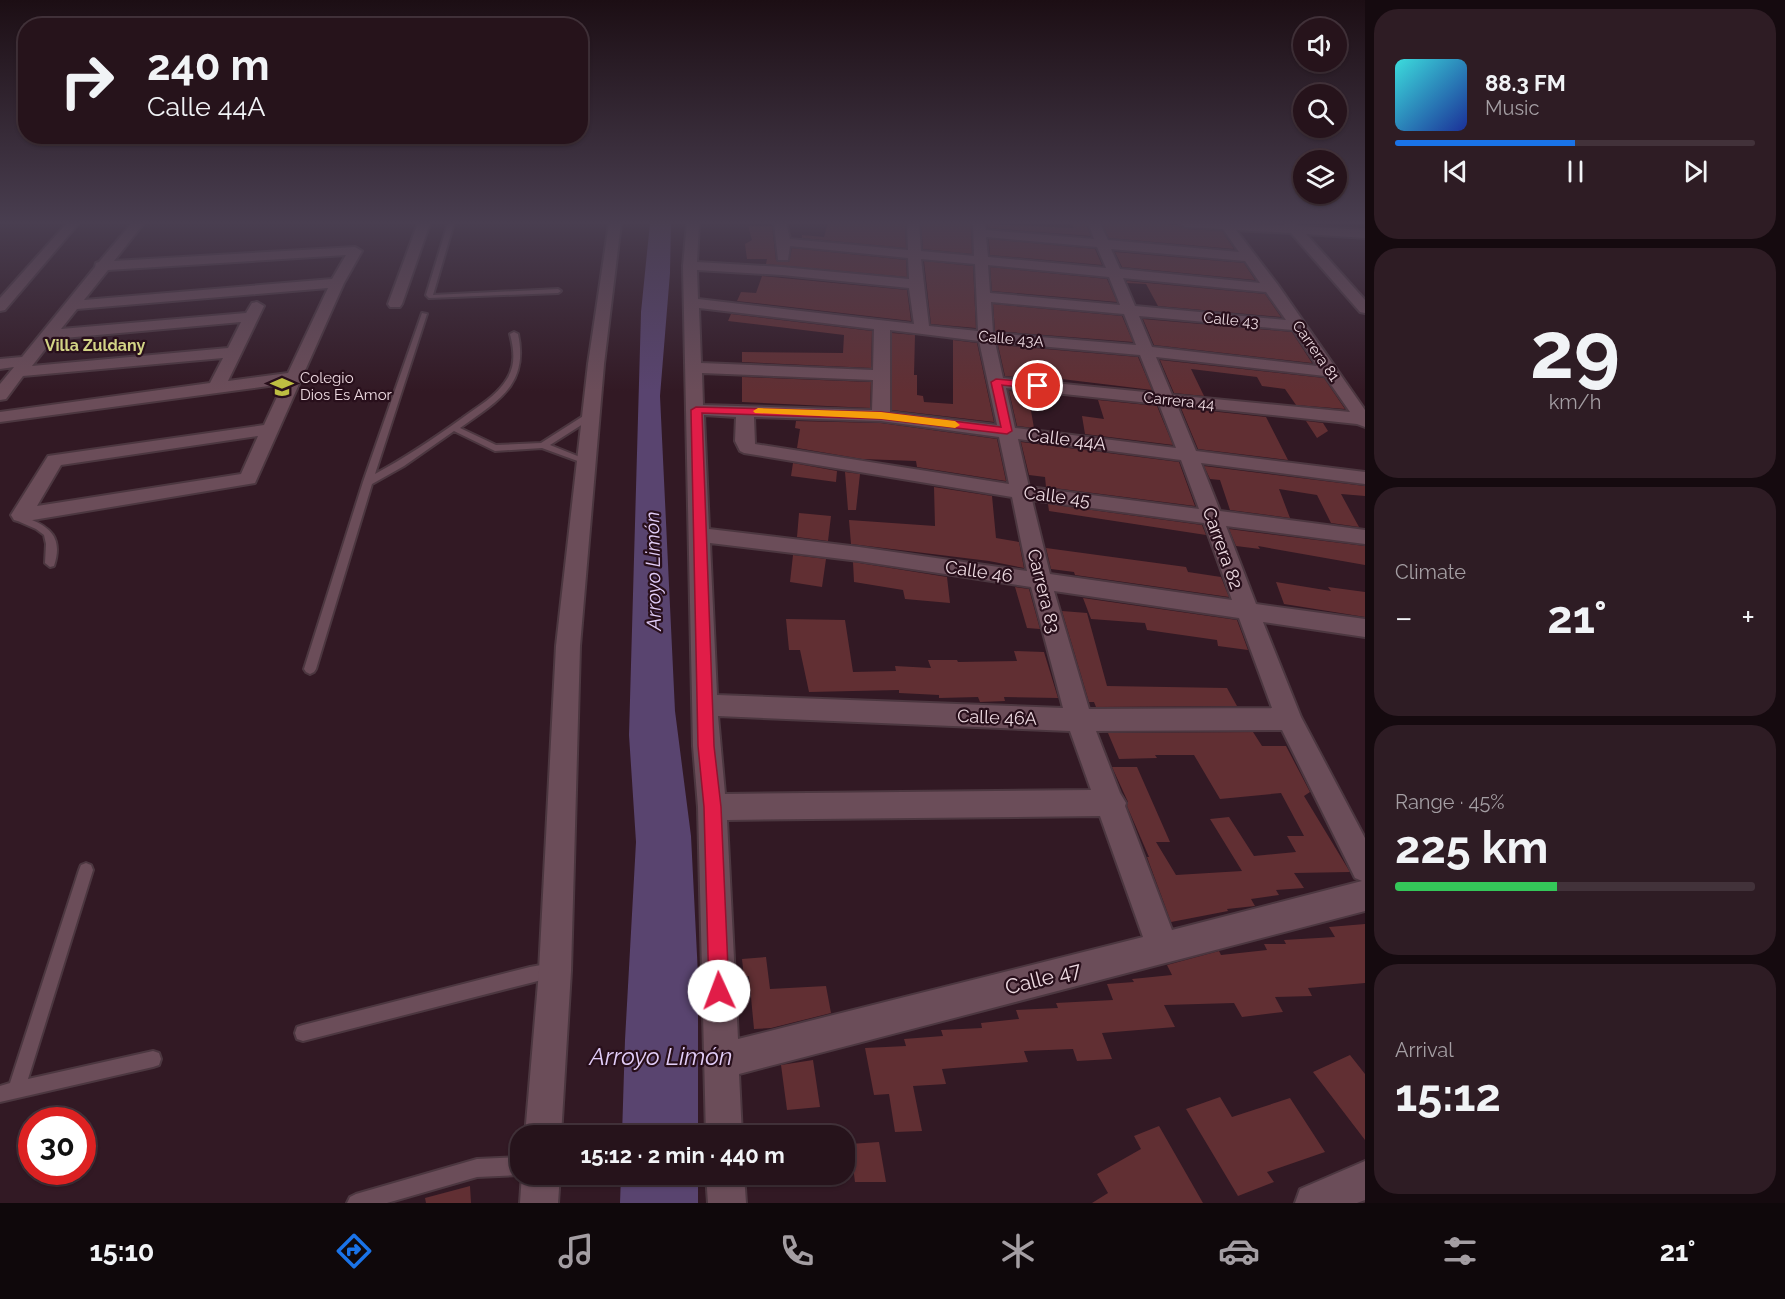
<!DOCTYPE html>
<meta charset="utf-8">
<style>
body{margin:0;font-family:Raleway,sans-serif;background:#2e1c24;color:#f1f3f6;height:100vh;display:flex;flex-direction:column;font-size:22px;white-space:nowrap}
*{box-sizing:border-box;margin:0}
p{font-size:20px;color:#a49ea3}
.icon{flex:none;width:33px;height:33px;fill:none;stroke:currentColor;stroke-width:2;stroke-linecap:round;stroke-linejoin:round}
.map{position:relative;flex:1;overflow:hidden}
.side{display:flex;flex-direction:column;gap:9px;padding:9px;background:#150a0f;width:420px}
.side>*{flex:none}
.hud{position:absolute;left:18px;top:18px;width:570px;height:126px;border-radius:24px;box-shadow:0 2px 4px #0004,0 0 0 2px #42323a;background:#26131b;color:#f1f3f6;overflow:hidden}
.controls{position:absolute;left:1293px;top:18px;display:grid;gap:12px}
.controls a{display:grid;place-items:center;width:54px;height:54px;border-radius:50%;background:#26131b;box-shadow:0 2px 4px #0004,0 0 0 2px #42323a;font-size:30px}
.speed{position:absolute;left:18px;top:1107px;display:flex;gap:12px;font-size:30px;font-weight:700;text-align:center}
.speed>*{display:grid;place-content:center;width:78px;height:78px;border-radius:50%;background:#26131b;box-shadow:0 2px 4px #0004,0 0 0 2px #42323a;line-height:1}
.speed .limit{border:9px solid #d22;background:#fff;color:#111}
.pin{position:absolute;display:grid;place-items:center;width:51px;height:51px;color:#fff;margin:-26px;border:3px solid #fff;border-radius:50%;box-shadow:0 2px 6px #0007}
.me{position:absolute;width:66px;margin:-33px;rotate:358deg;stroke-linejoin:round;filter:drop-shadow(0 0 4px #0008)}
.turn{display:flex;align-items:center;gap:21px;height:126px;padding:0 30px;font-size:27px}
.turn .icon{width:78px;height:78px;stroke-width:2.5}
.turn b{display:block;font-size:42px;line-height:51px}
.big{font-size:45px;font-weight:700;line-height:1.1}
.side .widget{flex:1;display:flex;flex-direction:column;justify-content:center;gap:9px;min-width:0;padding:0 21px;border-radius:24px;background:#2e1c24}
.side .dial{align-items:center;gap:0}
.dial b{font-size:78px;line-height:1}
.song{display:flex;align-items:center;gap:18px}
.cover{width:72px;height:72px;border-radius:9px;background:linear-gradient(135deg,hsl(180 70% 55%),hsl(230 70% 35%))}
.played{height:6px;border-radius:3px;background:linear-gradient(90deg,#1a73e8 50%,#42323a 50%)}
.keys{display:flex;justify-content:space-around;direction:ltr}
.heat{display:flex;justify-content:space-between;align-items:center;font-size:33px;direction:ltr}
.charge{height:9px;border-radius:4px;background:linear-gradient(90deg,#34c759 45%,#42323a 0)}
.trip{position:absolute;left:510px;top:1125px;width:345px;height:60px;border-radius:24px;background:#26131b;box-shadow:0 2px 4px #0004,0 0 0 2px #42323a;font-weight:700;line-height:60px;text-align:center}
.tab-bar{display:flex;height:96px;justify-content:space-around;align-items:center;background:#0f080b;color:#a49ea3}
.tab-bar .icon{width:42px;height:42px}
.tab-bar .on{color:#1a73e8}
.tab-bar b{font-size:27px;color:#f1f3f6}
main{display:flex;flex:1;min-height:0}
.map>svg:first-child{display:block}
.water{fill:#59446f}
.building{fill:#612f33}
.lines{fill:none;stroke-linecap:round;stroke-linejoin:round}
.service-casing{stroke:#4c3740;stroke-width:4}
.minor-casing{stroke:#4c3740;stroke-width:4}
.service{fill:#6b4d59;fill-rule:evenodd}
.minor{fill:#6b4d59;fill-rule:evenodd}
.route{fill:#e11d48;stroke:#92132f;stroke-width:1.5}
.slow{fill:#f59e0b}
.labels{text-anchor:middle;dominant-baseline:central;stroke-width:4.5;stroke-linejoin:round;paint-order:stroke}
.far-street-label{font-size:15px;fill:#eddae1;stroke:#280f1b}
.far-poi-label{font-size:15px;fill:#eddae1;stroke:#280f1b;text-anchor:start}
.far-neighbourhood-label{font-size:16px;font-weight:bold;fill:#d2d385;stroke:#280f1b}
.street-label{font-size:18px;fill:#eddae1;stroke:#280f1b}
.water-label{font-size:20px;font-style:italic;fill:#e2cef9;stroke:#280f1b}
.near-street-label{font-size:21px;fill:#eddae1;stroke:#280f1b}
.near-water-label{font-size:24px;font-style:italic;fill:#e2cef9;stroke:#280f1b}
</style>
<main>
<div class="map">
<svg width="1365" height="1203" viewBox="0 0 1365 1203">
<rect width="100%" height="100%" fill="#321924"/>
<path class="water" d="M650,223H671L670,273L660,396L675,711L691,836L698,975V1135H622L625,1040L636,842L629,735L641,312Z
M621,1175H698V1203H620Z"/>
<path class="building" d="M828,223H905L906,248L802,238V235L824,237Z
M921,223H971L972,254L923,249Z
M1071,223H1086L1091,236L988,228L987,224L1074,228Z
M1102,223H1142L1178,225L1185,229L1222,231L1234,249L1109,238Z
M748,226H772L776,260L778,262H789L792,248L906,260L907,277L766,264L767,259H747L745,244L752,240Z
M989,239L1095,249L1102,265L990,255Z
M1115,252L1244,263L1255,280L1122,267Z
M924,261L973,266L976,328L931,324Z
M990,267L1107,279L1117,302L992,291Z
M762,276L907,290L911,321L737,301L741,292L756,293Z
M1127,281L1265,294L1281,317L1158,306L1146,284L1127,283Z
M993,304L1122,316L1133,342L995,331Z
M731,314L872,331L871,368L742,362V352L843,353L844,335L728,321Z
M1143,319L1292,332L1312,363L1154,345Z
M892,333L915,335L914,375H917V395L923,396L924,402L953,404V340L977,343L994,422L892,410Z
M998,345L1138,357L1152,390L1045,377V380L1005,376Z
M1160,360L1324,378L1345,409L1296,405L1285,389L1262,386L1257,377L1191,369L1204,396L1174,393Z
M742,377L871,382L870,408L742,402Z
M1009,391L1050,395L1052,401L1029,399L1034,428L1017,426Z
M1098,400L1157,406L1173,445L1085,434L1082,416L1104,419Z
M1181,408L1266,417L1288,460L1198,449Z
M796,421L881,423L997,439L1006,481L917,467L916,461L862,459L797,448L800,429L795,428Z
M1306,421L1323,423L1328,431L1317,438Z
M1021,442L1179,462L1195,506L1046,487L1045,477L1029,475Z
M793,463L837,471L836,482L791,476Z
M1204,466L1365,486V496L1341,494L1359,527L1331,523L1317,495L1279,489L1290,518L1230,510L1220,480L1210,479Z
M845,472L860,474L856,510H848Z
M934,487L992,496L996,538L1019,542L1024,568L989,561L851,544L849,520L935,526Z
M1048,504L1202,525L1206,535L1049,511Z
M799,513L831,516L828,541L797,537Z
M1229,529L1365,546V565L1258,546L1260,549L1236,546Z
M1046,548L1186,567L1188,572L1221,577L1229,597L1075,575L1074,572L1051,569Z
M793,555L826,559L822,587L790,582Z
M853,562L947,577L950,603L905,599L903,590L854,582Z
M1276,582L1331,591L1328,587L1365,592V617L1284,604Z
M1015,587L1029,589L1040,629L1027,628Z
M1083,598L1237,620L1248,650L1218,646L1217,640L1147,630L1145,623L1091,619Z
M1062,611L1087,613L1107,686L1227,688L1237,706L1096,707L1094,702H1089Z
M786,619L845,620L853,672L896,671L895,666L931,668L928,660H957L958,662L1017,661L1014,651L1044,652L1058,698L1004,697L1005,701L980,702L978,697L939,698V695L899,693V690L809,692L800,650H789Z
M1253,732L1262,746H1286L1310,792L1304,796L1350,872L1294,873L1304,888L1276,890L1279,895L1251,899L1255,906L1227,909L1228,911L1171,922L1147,857H1149L1127,806L1128,802L1112,767H1137L1170,842H1156L1176,875L1242,871L1210,819L1229,817L1254,856L1296,852L1287,836H1304L1281,793L1220,799L1194,755H1155L1157,758L1119,759L1108,733Z
M1365,924V983L1308,988L1312,996L1275,997L1283,1012L1242,1017L1234,1003L1164,1005L1175,1027L1102,1033L1112,1059L1077,1061L1073,1049L1024,1051L1028,1062L942,1069L946,1084L913,1086L922,1131L895,1132L889,1094L874,1095L865,1048L906,1046L904,1039L943,1036L941,1030L982,1028L981,1023L1019,1019L1016,1010L1058,1008L1056,1003L1113,1000L1107,984L1134,982L1132,979L1172,975L1167,965L1219,951L1221,955L1267,950L1264,944H1286L1284,940L1335,937L1329,927Z
M766,957L770,989L826,986L831,1013L771,1028L754,1029L749,976L744,977L742,959Z
M1350,1055L1365,1074V1140L1313,1072Z
M813,1060L820,1107L787,1110L781,1065Z
M1220,1097L1232,1117L1290,1098L1325,1152L1267,1172L1274,1182L1238,1196L1186,1109Z
M1159,1126L1203,1203H1092L1108,1193L1097,1174L1141,1149L1134,1136Z
M879,1142L886,1182H855L850,1144Z
M470,1186L471,1203H426L425,1198Z"/>
<g class="lines">
<g class="service-casing">
<path id="service" d="M448,223H454L433,295L558,289L561,291L558,293L429,298L426,295Z
M422,313L427,314L375,474C405,458 433,439 461,419C477,407 497,396 507,379C516,365 514,350 510,334L514,332L518,334C529,386 497,401 460,428L496,445L541,443L588,413H594V417L550,445L590,461L589,463H583L542,448L495,451L454,431L404,466L372,484L316,669L314,672L310,674L306,672L304,669L363,482Z
M21,512L24,513L27,518C51,527 63,538 54,566L50,567L45,563L46,544L44,535L36,529L20,522L16,515Z
M86,863L91,865L93,870L28,1079L153,1051L159,1053L161,1059L159,1065L153,1067L0,1102V1086L10,1083L79,870L81,865Z
M552,963L557,966L560,971L557,976L530,983L303,1041L297,1039L295,1033L297,1027L303,1025L530,967Z
M520,1157V1175L477,1177L387,1203H347L350,1197L356,1194L477,1159Z"/>
</g>
<g class="minor-casing">
<path id="minor" d="M67,223H79L5,310L0,311V298Z
M132,223H144L114,261L355,247L362,251L344,283L255,483L21,522L14,520L11,515L48,456L264,425L283,384L0,422V412L210,383L223,358L23,376L6,399L0,400V384L14,367L0,369V359L22,357L95,267L96,263L99,262ZM346,255L332,279L84,300L108,270ZM328,288L288,373L228,381L264,306L257,302L252,303L246,313L61,329L77,309ZM241,322L228,348L32,366L53,339ZM258,436L241,474L37,506L61,465Z
M418,223H430L402,304L400,307H390L388,304Z
M609,223H621L604,364L580,646L571,971L561,1136H525L539,971L556,646L588,364Z
M687,223H699L697,262L782,267L909,279L908,258L790,246L788,260H778L774,223H786L790,239L908,250L907,223H919L921,251L974,256L973,223H985L986,230L1094,239L1088,223H1100L1108,240L1239,252L1223,229L1185,227L1179,223L1284,225L1283,223H1295L1299,226L1365,230V238L1306,234L1365,300V313L1360,312L1291,233L1236,230L1278,285L1365,410V427L1357,424L1177,405L1196,451L1365,472V484L1201,463L1220,511L1365,530V544L1226,526L1256,604L1365,619V637L1263,622L1301,717L1365,838V911L739,1074L742,1136H706L698,807L693,746L683,266ZM986,237L1097,247L1106,268L988,257ZM1111,249L1245,261L1260,283L1120,269ZM921,259L975,264L978,331L929,326ZM988,265L1109,277L1120,305L990,293ZM697,270L782,275L909,288L914,324L698,299ZM1123,278L1266,292L1286,320L1135,306ZM991,302L1124,314L1136,345L993,333ZM699,308L874,329L873,370L701,363ZM1139,316L1293,330L1317,366L1152,347ZM890,330L979,341L997,425L890,412ZM995,342L1140,355L1155,393L1003,378ZM1156,357L1325,376L1350,412L1172,395ZM702,373L873,380L872,410L703,405ZM1006,388L1159,404L1176,448L1015,428ZM704,415L736,417L735,441L740,451L744,453L1012,497L1027,571L859,547L709,529ZM754,417L881,421L999,437L1009,484L755,444ZM1018,439L1181,460L1199,509L1029,487ZM1032,500L1204,523L1232,600L1050,574ZM710,543L859,561L1031,587L1063,708L717,695ZM1054,591L1239,618L1272,708L1089,709ZM718,716L1070,731L1091,790L725,794ZM1282,730L1355,878L1362,881L1172,930L1125,806L1126,803L1120,793L1096,731ZM1100,816L1143,937L738,1039L727,820Z
M1365,1161V1200L1357,1203H1295L1300,1189Z
M522,1174H560L558,1203H520Z
M706,1174H744L746,1203H708Z"/>
</g>
<use href="#service" class="service"/>
<use href="#minor" class="minor"/>
</g>
<linearGradient id="sky" x2="0" y2="1"><stop stop-color="#1c0e14"/><stop offset="0.57" stop-color="#493e50"/><stop offset="1" stop-color="#493e50" stop-opacity="0"/></linearGradient>
<rect width="1365" height="391" fill="url(#sky)"/>
<path class="route" d="M996,379L1038,383L1044,386L1038,389L1002,385L1012,431L1007,434L881,419L702,413L714,746L721,807L729,991L726,998L719,1001L712,998L709,991L704,807L698,746L691,410L696,407L881,412L1001,427L991,382Z"/>
<path class="slow" d="M758,408L881,412L955,421L960,425L955,428L881,419L755,413L753,411Z"/>
<defs>
<g id="school-bare" transform="scale(1.8)"><path d="M0-5L7-2L0 1L-7-2ZM-4 1L0 2.5L4 1V4Q0 6-4 4Z" fill="#bebf42" stroke="#280f1b" stroke-width="2.5" paint-order="stroke"/></g>
</defs>
<g fill-rule="evenodd">
<use href="#school-bare" x="282" y="387"/>
</g>
<g class="labels">
<g class="far-street-label">
<text transform="translate(1231 320) rotate(5)">Calle 43</text>
<text transform="translate(1011 339) rotate(5)">Calle 43A</text>
<text transform="translate(1316 351) rotate(55)">Carrera 81</text>
<text transform="translate(1179 401) rotate(6)">Carrera 44</text>
</g>
<g class="far-poi-label">
<text x="300" y="378">Colegio<tspan x="300" dy="17">Dios Es Amor</tspan></text>
</g>
<g class="far-neighbourhood-label">
<text x="95" y="345">Villa Zuldany</text>
</g>
<g class="street-label">
<text transform="translate(1067 439) rotate(7)">Calle 44A</text>
<text transform="translate(1057 496) rotate(7)">Calle 45</text>
<text transform="translate(1223 548) rotate(70)">Carrera 82</text>
<text transform="translate(979 571) rotate(8)">Calle 46</text>
<text transform="translate(1044 591) rotate(76)">Carrera 83</text>
<text transform="translate(997 717) rotate(2)">Calle 46A</text>
</g>
<g class="water-label">
<text transform="translate(653 571) rotate(-91)">Arroyo Limón</text>
</g>
<g class="near-street-label">
<text transform="translate(1043 978) rotate(-14)">Calle 47</text>
</g>
<g class="near-water-label">
<text x="661" y="1056">Arroyo Limón</text>
</g>
</g>
</svg>
<div class="controls">
<a><svg class="icon" aria-label="sound" viewBox="0 0 24 24"><path d="M4 9h4l5-4v14l-5-4H4zM17 9q2 3 0 6"/></svg></a>
<a><svg class="icon" aria-label="search" viewBox="0 0 24 24"><circle cx="10" cy="10" r="6"/><path d="M15 15l6 6"/></svg></a>
<a><svg class="icon" aria-label="layers" viewBox="0 0 24 24"><path d="M12 4l9 5-9 5-9-5zM3 14l9 5 9-5"/></svg></a>
</div>
<div class="speed"><div class="limit">30</div></div>
<div class="pin" style="left:1038px;top:386px;background:#d93025"><svg class="icon" aria-label="arrive" viewBox="0 0 24 24"><path d="M6 21V4h12l-3 4 3 4H6"/></svg></div>
<svg class="me" style="left:719px;top:991px" viewBox="-20 -20 40 40"><circle r="19" fill="#fff"/><path d="M0-13L10 11 0 6-10 11z" fill="#e11d48"/></svg>
<div class="trip">15:12 · 2 min · 440 m</div>
<div class="hud">
<div class="turn"><svg class="icon" aria-label="right" viewBox="0 0 24 24"><path d="M7 20v-9h11M14 6l5 5-5 5"/></svg><div><b>240 m</b>Calle 44A</div></div>
</div>
</div>
<section class="side">
<div class="widget">
<div class="song"><i class="cover"></i><div><b>88.3 FM</b><p>Music</p></div></div>
<div class="played"></div>
<div class="keys"><svg class="icon" aria-label="previous" viewBox="0 0 24 24"><path d="M18 5L8 12l10 7zM5 5v14"/></svg><svg class="icon" aria-label="pause" viewBox="0 0 24 24"><path d="M8 5v14M16 5v14"/></svg><svg class="icon" aria-label="next" viewBox="0 0 24 24"><path d="M6 5l10 7-10 7zM19 5v14"/></svg></div>
</div>
<div class="widget dial"><b>29</b><p>km/h</p></div>
<div class="widget"><p>Climate</p>
<div class="heat"><a>−</a><b class="big">21°</b><a>+</a></div>
</div>
<div class="widget"><p>Range · 45%</p><b class="big">225 km</b><div class="charge"></div></div>
<div class="widget"><p>Arrival</p><b class="big">15:12</b></div>
</section>
</main>
<nav class="tab-bar">
<b>15:10</b>
<svg class="icon on" aria-label="directions" viewBox="0 0 24 24"><path d="M12 3l9 9-9 9-9-9zM9 14v-3h6M13 9l2 2-2 2"/></svg>
<svg class="icon" aria-label="music" viewBox="0 0 24 24"><path d="M9 18V5l10-2v13"/><circle cx="6" cy="18" r="3"/><circle cx="16" cy="16" r="3"/></svg>
<svg class="icon" aria-label="phone" viewBox="0 0 24 24"><path d="M5 4h4l2 5-3 2q2 4 5 5l2-3 5 2v4C11 20 4 13 5 4z"/></svg>
<svg class="icon" aria-label="climate" viewBox="0 0 24 24"><path d="M12 3v18M4 7l16 10M4 17L20 7"/></svg>
<svg class="icon" aria-label="car" viewBox="0 0 24 24"><path d="M5 17H2v-5l4-1 3-4h7l3 4 3 1v5h-3M9 17h6M6 11h13"/><circle cx="7" cy="17" r="2"/><circle cx="17" cy="17" r="2"/></svg>
<svg class="icon" aria-label="filters" viewBox="0 0 24 24"><path d="M4 7h16M4 17h16"/><circle cx="9" cy="7" r="2"/><circle cx="15" cy="17" r="2"/></svg>
<b>21°</b>
</nav>
